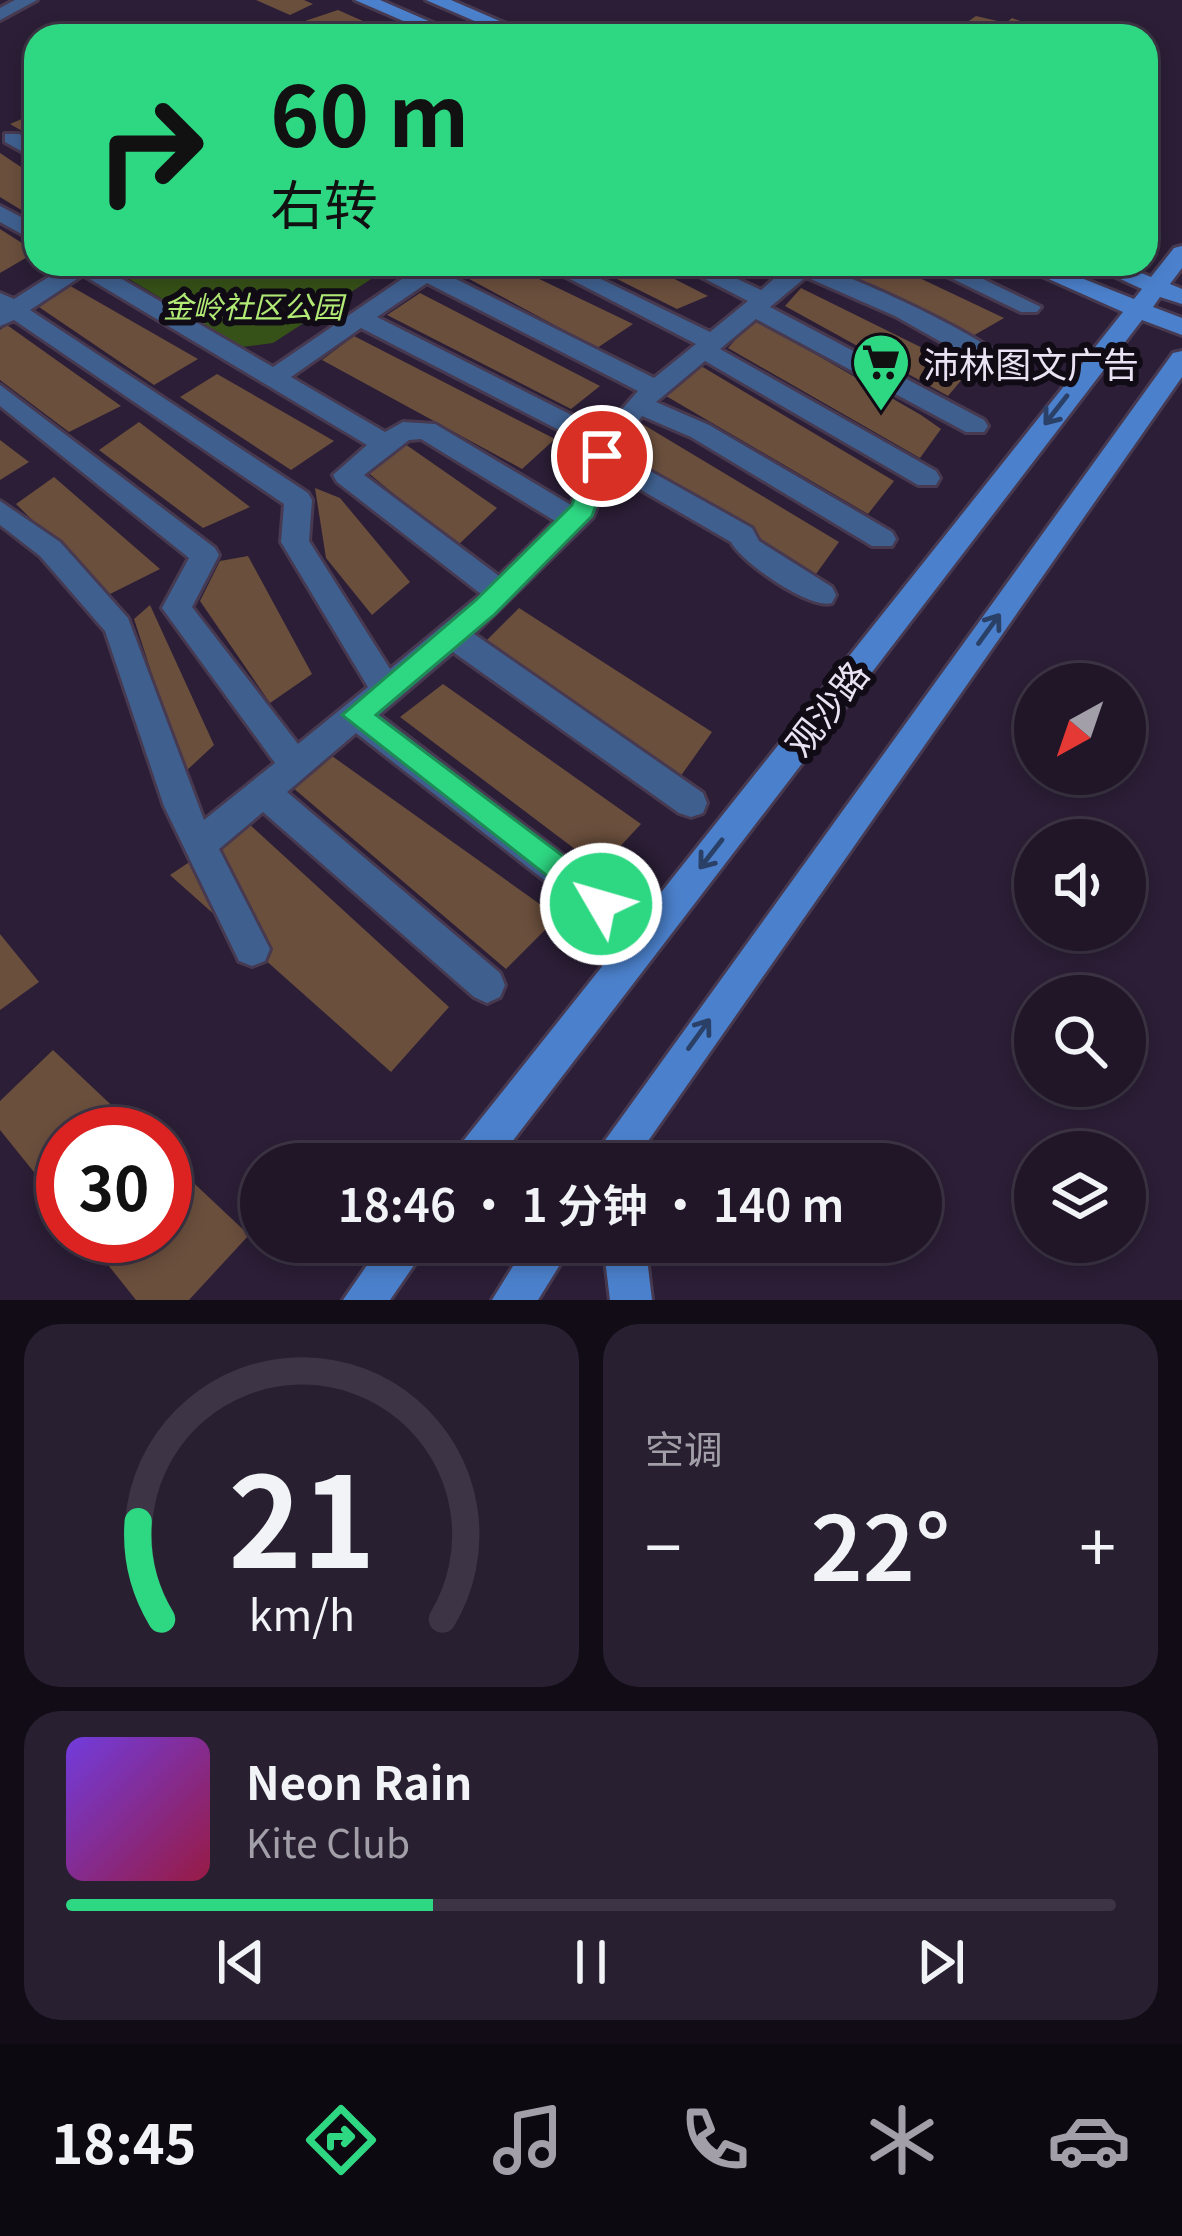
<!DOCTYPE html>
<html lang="zh">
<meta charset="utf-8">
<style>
body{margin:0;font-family:Georgia,"Noto Sans SC",serif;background:#281f30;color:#f1f3f6;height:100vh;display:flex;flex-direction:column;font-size:45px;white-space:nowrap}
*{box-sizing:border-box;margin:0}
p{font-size:39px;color:#a29fa8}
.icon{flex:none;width:66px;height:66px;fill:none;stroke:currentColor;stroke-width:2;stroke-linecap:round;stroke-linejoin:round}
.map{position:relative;height:1300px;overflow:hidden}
.drawer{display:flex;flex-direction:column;gap:24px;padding:24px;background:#120c16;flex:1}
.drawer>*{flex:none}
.guide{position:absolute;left:24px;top:24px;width:1134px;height:252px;border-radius:36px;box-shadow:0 6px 18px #0003,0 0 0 3px #3d3545;background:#2ed883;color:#111;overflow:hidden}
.needle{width:78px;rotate:220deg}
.controls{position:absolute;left:1014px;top:663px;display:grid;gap:24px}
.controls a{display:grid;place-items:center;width:132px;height:132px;border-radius:50%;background:#201628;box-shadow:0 6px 18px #0003,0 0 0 3px #3d3545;font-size:60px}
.speed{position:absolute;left:36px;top:1107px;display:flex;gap:24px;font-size:60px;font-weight:700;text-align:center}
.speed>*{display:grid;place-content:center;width:156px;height:156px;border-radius:50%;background:#201628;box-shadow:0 6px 18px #0003,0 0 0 3px #3d3545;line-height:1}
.speed .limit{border:18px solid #d22;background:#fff;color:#111}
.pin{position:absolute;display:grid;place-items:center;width:102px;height:102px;color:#fff;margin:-51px;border:6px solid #fff;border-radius:50%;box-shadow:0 3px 12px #0007}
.me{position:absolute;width:132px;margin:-66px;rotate:308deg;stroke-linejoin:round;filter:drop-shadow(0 0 9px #0008)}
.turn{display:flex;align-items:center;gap:42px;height:252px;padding:0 48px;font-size:54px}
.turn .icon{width:156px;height:156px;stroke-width:2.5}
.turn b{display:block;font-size:84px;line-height:102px}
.big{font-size:90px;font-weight:600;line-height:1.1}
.drawer .widget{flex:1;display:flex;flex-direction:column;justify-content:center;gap:18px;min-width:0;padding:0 42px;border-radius:36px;background:#281f30}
.drawer .dial{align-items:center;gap:0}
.dial svg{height:312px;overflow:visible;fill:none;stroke:#3d3545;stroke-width:7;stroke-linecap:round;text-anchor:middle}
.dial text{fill:#f1f3f6;stroke:none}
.song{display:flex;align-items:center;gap:36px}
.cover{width:144px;height:144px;border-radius:18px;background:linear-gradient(135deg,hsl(260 70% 55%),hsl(340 70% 35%))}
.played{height:12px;border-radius:6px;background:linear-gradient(90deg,#2ed883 35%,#3d3545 35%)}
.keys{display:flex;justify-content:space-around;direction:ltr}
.heat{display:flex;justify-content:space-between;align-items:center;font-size:66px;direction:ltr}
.drawer .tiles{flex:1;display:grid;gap:24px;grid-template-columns:1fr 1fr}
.widget:last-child{grid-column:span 2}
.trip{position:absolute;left:240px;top:1143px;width:702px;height:120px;border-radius:60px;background:#201628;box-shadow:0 6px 18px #0003,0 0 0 3px #3d3545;font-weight:600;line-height:120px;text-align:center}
.tab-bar{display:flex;height:192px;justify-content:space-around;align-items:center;background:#0d0910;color:#a29fa8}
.tab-bar .icon{width:84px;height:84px}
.tab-bar .active{color:#2ed883}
.tab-bar b{font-size:54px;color:#f1f3f6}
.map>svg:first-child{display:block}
.green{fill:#375218}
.building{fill:#6b4f3d}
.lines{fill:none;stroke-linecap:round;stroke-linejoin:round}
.minor-casing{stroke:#463950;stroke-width:6}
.tertiary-casing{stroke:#463950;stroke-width:6}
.secondary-casing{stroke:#463950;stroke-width:6}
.minor{fill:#3f608f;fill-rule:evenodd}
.tertiary{fill:#3f608f;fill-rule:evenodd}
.secondary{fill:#4b81cc;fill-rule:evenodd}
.oneway{stroke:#2b4067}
.route{fill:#2ed883;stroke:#1e8c55;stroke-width:3}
.labels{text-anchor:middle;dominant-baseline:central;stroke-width:12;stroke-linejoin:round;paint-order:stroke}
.far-park-label{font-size:30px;font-style:italic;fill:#b1ea75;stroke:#100b15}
.poi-label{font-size:36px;fill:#eae1f2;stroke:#100b15;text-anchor:start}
.street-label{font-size:36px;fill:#eae1f2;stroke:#100b15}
</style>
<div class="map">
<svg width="1182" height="1300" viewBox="0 0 1182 1300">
<rect width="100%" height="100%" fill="#2b1e36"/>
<path class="green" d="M104,264H367L382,272L273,343L242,347Z"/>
<path class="building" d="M256,0H304L313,4L290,15Z
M338,10L397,36H336L302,22Z
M976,16L1006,23L1012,18L1043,29L1037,36H984L963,25Z
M36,113V139L10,124Z
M0,153L36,177V219L0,197Z
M0,229L36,252L0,273Z
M453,264H508L633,324L597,348L447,267Z
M587,264H645L708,296L677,309Z
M829,264H890L1004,318L971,337Z
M67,284L198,359L154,385L36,305Z
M801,288L969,371L948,396L785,306Z
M420,293L600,386L571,409L387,315Z
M754,319L921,415L941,429L920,458L728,348Z
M7,325L121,406L69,432L0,380V330Z
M354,336L555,439L522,469L322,360Z
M701,366L894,481L868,514L666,396Z
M217,374L334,441L291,470L180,397Z
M139,422L250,507L203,528L99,450Z
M639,422L839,542L816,574L622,452Z
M0,440L29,462L0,480Z
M405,444L497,508L457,546L366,471Z
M54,477L160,569L108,595L16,504Z
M315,488L340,498L410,582L372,615L326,558Z
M248,556L312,674L270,703L200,601L220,561Z
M150,605L214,745L184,773L134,619Z
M519,608L712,732L680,777L485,642Z
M443,684L641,824L600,868L400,717Z
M332,756L558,917L506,969L292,787Z
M248,823L449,1007L391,1072L170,875Z
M0,934L39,982L0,1010Z
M53,1050L142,1134H63V1208L0,1130V1101Z
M165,1156L249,1235L189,1300H136L85,1236H165Z"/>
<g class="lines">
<g class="minor-casing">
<path id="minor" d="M5,134H19L36,144V159L5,142Z
M0,206L36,225V242L0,222Z
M69,264H96L273,367L424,264H450L442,272L654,378L696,344L541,264H570L710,332L748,301L676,264H705L761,290C773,281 786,265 800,264C827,261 990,339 1010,363L1007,369H989L895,316L806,277L770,307L984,420L988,426L984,432H966L756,319L720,349L936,471L940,478L936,485H918L705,361L656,402L709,425L892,532L896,539L892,546H872L691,437L642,416L616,452L752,528L759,541L832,587L836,595L832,603C810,610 741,562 731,542L610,472L593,517L474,634L703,793L707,803L703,813L691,817L679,813L453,652L379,715L613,893L618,904L613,915L601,920L589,915L356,733L287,792L500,973L505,985L500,997L487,1003L474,997L263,812L219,849L270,949L265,961L252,966L239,961L164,806L105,631L40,556L0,525V501L60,542L128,618L204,820L275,763L162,608L189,558L0,406V385L215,548L219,555L192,607L298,744L368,687L281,542L284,504L14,320L0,326V293L14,299ZM83,275L367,445L333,475L337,482L481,594L390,669L309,541L312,500L308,493L30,310ZM427,283L638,391L603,431L377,317ZM361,328L592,447L571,505L435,424L403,422L385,432L291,377ZM421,439L555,521L499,576L364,475L409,440Z
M922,264H952L1041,307L1037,312H1021Z"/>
</g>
<g class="tertiary-casing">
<path id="tertiary" d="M15,0H37L0,20V8Z"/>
</g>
<g class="secondary-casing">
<path id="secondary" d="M355,0H380L463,36H438Z
M426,0H451L534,36H509Z
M1182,246V268L1170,284L1182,289V304L1160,297L1153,307L1182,318V335L1142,320L495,1164H450L456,1150L1123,312L1015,264H1046L1134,299L1142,289L1088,264H1119L1151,277L1174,248Z
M1182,351V377L632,1164H588L1173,353Z
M383,1242H430L390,1300H343Z
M528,1242H574L538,1300H492Z
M603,1242H645L652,1300H610Z"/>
</g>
<use href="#minor" class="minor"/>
<use href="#tertiary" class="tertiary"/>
<use href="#secondary" class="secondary"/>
</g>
<defs><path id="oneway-shaft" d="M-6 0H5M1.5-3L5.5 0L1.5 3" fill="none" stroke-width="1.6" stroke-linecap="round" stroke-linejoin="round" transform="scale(3)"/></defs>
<g class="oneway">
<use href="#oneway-shaft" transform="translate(1056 410) rotate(128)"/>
<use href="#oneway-shaft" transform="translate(989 629) rotate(-54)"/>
<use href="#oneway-shaft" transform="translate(711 854) rotate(128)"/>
<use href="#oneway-shaft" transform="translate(699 1034) rotate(-54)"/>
</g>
<path class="route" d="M602,448L614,456L592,516L494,615L376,715L612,893L616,904L612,914L601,918L342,715L476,600L572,505L590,456Z"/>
<defs>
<g id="supermarket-pin" transform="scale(3)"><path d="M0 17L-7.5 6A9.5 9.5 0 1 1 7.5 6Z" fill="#2ed883" stroke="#100b15"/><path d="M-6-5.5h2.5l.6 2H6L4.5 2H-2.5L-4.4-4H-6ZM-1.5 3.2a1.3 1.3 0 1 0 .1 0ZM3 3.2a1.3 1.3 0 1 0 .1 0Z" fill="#111"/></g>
</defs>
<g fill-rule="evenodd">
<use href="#supermarket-pin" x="881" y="362"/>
</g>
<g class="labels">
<g class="far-park-label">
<text x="253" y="305">金岭社区公园</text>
</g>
<g class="poi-label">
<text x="923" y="362">沛林图文广告</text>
</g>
<g class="street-label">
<text transform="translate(825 707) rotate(-52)">观沙路</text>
</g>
</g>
</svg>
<div class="controls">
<a><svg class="needle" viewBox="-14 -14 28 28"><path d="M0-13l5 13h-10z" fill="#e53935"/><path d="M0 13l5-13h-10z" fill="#a29fa8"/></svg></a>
<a><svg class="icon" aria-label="sound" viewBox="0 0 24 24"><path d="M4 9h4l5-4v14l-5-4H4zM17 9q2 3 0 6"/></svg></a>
<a><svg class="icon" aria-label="search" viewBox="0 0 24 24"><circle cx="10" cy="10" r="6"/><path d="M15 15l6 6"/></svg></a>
<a><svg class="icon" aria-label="layers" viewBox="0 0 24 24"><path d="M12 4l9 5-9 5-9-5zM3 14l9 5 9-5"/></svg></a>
</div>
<div class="speed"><div class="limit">30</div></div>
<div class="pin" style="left:602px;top:456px;background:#d93025"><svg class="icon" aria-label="arrive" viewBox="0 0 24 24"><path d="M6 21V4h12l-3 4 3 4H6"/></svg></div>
<svg class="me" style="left:601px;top:904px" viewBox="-20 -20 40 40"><circle r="17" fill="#2ed883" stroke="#fff" stroke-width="3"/><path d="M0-11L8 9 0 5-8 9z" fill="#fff"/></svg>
<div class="trip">18:46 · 1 分钟 · 140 m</div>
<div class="guide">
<div class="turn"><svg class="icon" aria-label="right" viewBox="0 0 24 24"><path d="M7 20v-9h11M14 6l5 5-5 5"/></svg><div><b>60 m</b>右转</div></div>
</div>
</div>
<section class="drawer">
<div class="tiles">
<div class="widget dial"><svg viewBox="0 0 100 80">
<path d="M14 69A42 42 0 1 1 86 69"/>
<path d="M14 69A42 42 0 0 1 8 44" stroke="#2ed883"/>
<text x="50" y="56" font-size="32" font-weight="700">21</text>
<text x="50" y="72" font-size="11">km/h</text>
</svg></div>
<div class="widget"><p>空调</p>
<div class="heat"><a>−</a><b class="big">22°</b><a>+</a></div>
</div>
<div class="widget">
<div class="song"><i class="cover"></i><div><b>Neon Rain</b><p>Kite Club</p></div></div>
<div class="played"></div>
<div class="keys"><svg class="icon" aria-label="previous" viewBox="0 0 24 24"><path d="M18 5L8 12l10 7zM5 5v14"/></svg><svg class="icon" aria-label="pause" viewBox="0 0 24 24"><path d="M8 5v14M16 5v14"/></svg><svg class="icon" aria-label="next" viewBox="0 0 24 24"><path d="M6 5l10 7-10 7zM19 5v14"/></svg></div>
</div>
</div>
</section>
<nav class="tab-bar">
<b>18:45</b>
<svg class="icon active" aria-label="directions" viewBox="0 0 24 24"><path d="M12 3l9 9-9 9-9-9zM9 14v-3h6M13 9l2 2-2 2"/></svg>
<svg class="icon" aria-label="music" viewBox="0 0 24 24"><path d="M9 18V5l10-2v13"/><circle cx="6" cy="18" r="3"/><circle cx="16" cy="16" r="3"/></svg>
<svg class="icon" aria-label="phone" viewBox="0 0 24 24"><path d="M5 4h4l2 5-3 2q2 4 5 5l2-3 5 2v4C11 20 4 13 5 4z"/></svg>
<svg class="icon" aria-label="climate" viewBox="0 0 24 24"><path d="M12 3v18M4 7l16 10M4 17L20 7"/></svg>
<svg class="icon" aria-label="car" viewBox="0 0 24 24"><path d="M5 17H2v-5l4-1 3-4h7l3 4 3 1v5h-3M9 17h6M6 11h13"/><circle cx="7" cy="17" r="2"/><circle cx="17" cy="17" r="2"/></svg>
</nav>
